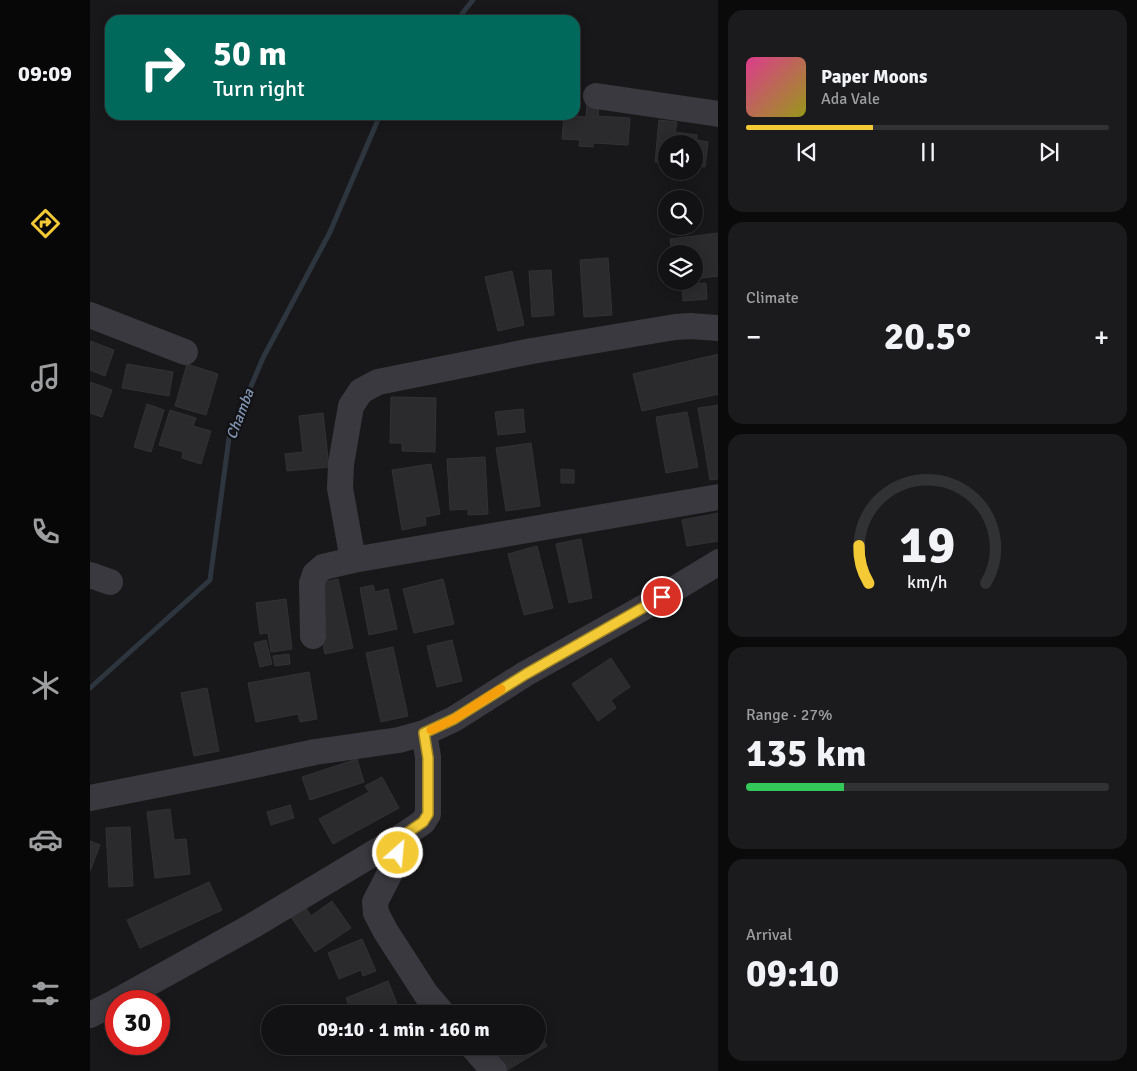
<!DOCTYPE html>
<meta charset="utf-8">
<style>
body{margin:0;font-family:Signika,sans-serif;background:#1b1b1d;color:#f1f3f6;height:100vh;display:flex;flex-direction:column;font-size:19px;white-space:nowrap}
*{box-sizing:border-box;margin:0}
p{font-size:16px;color:#9c9ea0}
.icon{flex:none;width:28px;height:28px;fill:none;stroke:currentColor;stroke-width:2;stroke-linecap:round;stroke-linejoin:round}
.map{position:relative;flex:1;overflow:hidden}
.details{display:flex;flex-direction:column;gap:10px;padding:10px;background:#0a0a0b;width:419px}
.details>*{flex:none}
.hud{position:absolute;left:15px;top:15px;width:475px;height:105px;border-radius:15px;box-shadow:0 2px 12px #0003,0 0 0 1px #313234;background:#00695c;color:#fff;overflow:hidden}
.fabs{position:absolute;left:568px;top:135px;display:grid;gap:10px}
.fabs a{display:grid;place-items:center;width:45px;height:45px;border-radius:50%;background:#121214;box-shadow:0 2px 12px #0003,0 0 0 1px #313234;font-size:25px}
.speed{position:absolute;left:15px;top:990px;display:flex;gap:10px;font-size:25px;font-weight:700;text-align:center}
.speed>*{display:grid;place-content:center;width:65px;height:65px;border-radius:50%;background:#121214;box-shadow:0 2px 12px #0003,0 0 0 1px #313234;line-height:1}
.speed .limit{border:8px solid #d22;background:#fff;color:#111}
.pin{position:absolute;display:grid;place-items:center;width:42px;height:42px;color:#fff;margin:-21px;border:2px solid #fff;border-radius:50%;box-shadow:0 1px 5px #0007}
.me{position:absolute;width:55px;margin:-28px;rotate:27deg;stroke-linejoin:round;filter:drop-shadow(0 0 4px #0008)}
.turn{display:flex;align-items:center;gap:18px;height:105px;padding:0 25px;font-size:22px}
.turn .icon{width:65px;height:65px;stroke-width:2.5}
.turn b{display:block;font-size:35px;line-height:42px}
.big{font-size:38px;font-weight:700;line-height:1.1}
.details .widget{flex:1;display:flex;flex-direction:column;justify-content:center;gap:8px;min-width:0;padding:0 18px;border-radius:15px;background:#1b1b1d}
.details .dial{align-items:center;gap:0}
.dial svg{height:130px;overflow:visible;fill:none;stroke:#313234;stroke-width:7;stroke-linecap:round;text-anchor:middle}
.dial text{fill:#f1f3f6;stroke:none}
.song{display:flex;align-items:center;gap:15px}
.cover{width:60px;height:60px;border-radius:8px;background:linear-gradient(135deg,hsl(330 70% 55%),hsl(60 70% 35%))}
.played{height:5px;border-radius:2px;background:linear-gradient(90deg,#f3ca36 35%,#313234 35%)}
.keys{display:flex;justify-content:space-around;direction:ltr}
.heat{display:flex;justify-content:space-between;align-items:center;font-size:28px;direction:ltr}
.charge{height:8px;border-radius:4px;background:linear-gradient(90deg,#34c759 27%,#313234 0)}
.trip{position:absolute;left:171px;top:1005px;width:285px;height:50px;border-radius:25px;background:#121214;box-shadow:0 2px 12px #0003,0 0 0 1px #313234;font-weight:700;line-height:50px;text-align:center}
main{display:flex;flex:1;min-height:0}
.menu{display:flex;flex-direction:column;width:90px;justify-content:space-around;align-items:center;background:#070708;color:#9c9ea0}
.menu .icon{width:35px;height:35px}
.menu .active{color:#f3ca36}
.menu b{font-size:22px;color:#f1f3f6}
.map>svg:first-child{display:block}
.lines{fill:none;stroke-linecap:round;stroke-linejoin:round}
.stream{stroke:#2d353e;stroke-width:5}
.building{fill:#2b2b2e;stroke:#323236}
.minor{stroke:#39393f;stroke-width:26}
.route-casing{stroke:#9e8323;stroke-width:12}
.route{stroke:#f3ca36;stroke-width:9}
.slow{stroke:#f59e0b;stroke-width:9}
.labels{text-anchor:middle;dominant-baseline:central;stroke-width:5;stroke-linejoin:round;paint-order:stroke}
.water-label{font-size:15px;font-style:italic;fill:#8196b5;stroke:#131315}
</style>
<main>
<nav class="menu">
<b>09:09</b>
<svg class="icon active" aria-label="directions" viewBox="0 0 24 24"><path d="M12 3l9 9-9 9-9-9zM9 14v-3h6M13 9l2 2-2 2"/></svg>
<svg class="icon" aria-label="music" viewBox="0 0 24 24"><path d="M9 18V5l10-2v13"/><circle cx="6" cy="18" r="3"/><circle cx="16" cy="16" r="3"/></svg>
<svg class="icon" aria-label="phone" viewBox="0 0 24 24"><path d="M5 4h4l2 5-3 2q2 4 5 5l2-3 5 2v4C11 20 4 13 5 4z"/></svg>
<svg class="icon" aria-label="climate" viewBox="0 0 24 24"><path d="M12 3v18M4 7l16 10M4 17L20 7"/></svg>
<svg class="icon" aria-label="car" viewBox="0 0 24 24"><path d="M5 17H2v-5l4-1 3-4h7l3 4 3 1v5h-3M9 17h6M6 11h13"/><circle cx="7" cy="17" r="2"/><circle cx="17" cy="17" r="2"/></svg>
<svg class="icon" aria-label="filters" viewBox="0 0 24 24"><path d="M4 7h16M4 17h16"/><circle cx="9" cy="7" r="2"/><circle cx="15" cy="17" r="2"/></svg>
</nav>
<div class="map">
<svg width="629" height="1071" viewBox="0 0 629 1071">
<rect width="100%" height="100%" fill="#18181a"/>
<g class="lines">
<path class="stream" d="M367,20L383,0
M0,688L120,580L139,438L173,358L240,232L290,115"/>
</g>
<path class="building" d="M497,103L509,104L508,116L540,118L538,145L503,143V147L489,146L490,140L472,139L474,115L496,117Z
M569,120L587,122L585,132L607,135V140L618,142L615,167L604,166V144H576V163L565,162Z
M629,233V276L604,279V254H582L580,239Z
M518,258L522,315L494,317L490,260Z
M461,270L464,315L442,317L439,271Z
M422,271L434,325L408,331L395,277Z
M616,283L617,299L593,301L592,285Z
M0,341L24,350L15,376L0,370Z
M629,354V394L552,411L543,374Z
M37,364L83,372L79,396L32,388Z
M97,364L128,374L116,415L85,406Z
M0,382L22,390L12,417L0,413Z
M301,397L346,398L345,452L312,451V443H300Z
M57,404L74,410L61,452L44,447Z
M629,405V479L620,480L608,408Z
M433,409L435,432L408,435L405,412Z
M80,410L106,418L103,426L121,431L111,464L92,458L93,452L69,445Z
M597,412L608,467L576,473L566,417Z
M233,413L239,467L197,471L195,454L213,452L209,416Z
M441,443L450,506L416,511L406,448Z
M395,457L398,514L378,515V509L360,510L357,459Z
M341,464L350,514L335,517L336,525L312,530L302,470Z
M471,469L484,470V483H471Z
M629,513V541L597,546L592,520Z
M491,539L502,598L479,603L466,544Z
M447,546L463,608L434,615L418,554Z
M248,579L263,648L235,654L220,585Z
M353,579L364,624L324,633L313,589Z
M283,585L285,592L298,589L307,629L279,635L270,588Z
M196,599L202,649L181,652L178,633L170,634L166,603Z
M176,640L182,664L170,667L164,643Z
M362,640L372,681L347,687L337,646Z
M303,647L318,716L291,722L276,653Z
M199,654L200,664L185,666L183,656Z
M521,658L540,687L521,700L526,708L508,721L482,684Z
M219,672L227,719L210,722L208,714L166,722L158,683Z
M117,688L129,751L104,756L91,693Z
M267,759L274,782L220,800L212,777Z
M292,777L309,808L243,844L229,819L279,792L275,786Z
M200,805L204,818L181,825L177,812Z
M80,809L84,840L96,839L100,874L65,878L57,812Z
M40,827L43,886L19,887L16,828Z
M0,841L10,845L0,871Z
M119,882L132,910L50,948L37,920Z
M242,901L261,928L225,952L201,917L215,907L221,916Z
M272,939L286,971L273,976L271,970L249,979L238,953Z
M298,981L311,1014H262L256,998Z
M448,1030L457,1046L416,1071L398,1046H448Z"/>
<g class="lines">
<path class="minor" d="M506,96L629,114
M0,315L95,352
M263,560L250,488L251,464L261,406L271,391L288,382L442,351L585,327L600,326L629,328
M0,575L20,582
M223,636L222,583L225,574L233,567L263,560L629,497
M0,798L132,772L225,752L309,740L334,733L364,719L435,674L558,605L629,562
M314,835L301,871L285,902L286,913L296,932L336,994L353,1014
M27,1001L162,926L314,835L333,822L338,814V757L334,733
M0,1015L26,1002
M382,1046L404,1071"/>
</g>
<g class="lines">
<g class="route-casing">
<path id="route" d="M308,853L314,835L333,822L338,814V758L334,733L364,719L436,674L572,597"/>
</g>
<use href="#route" class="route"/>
<path class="slow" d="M341,730L364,719L411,689"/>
</g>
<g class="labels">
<g class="water-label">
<text transform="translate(150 414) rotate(-69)">Chamba</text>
</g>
</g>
</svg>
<div class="fabs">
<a><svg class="icon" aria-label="sound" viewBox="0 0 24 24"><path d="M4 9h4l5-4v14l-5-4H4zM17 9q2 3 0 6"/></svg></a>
<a><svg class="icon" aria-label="search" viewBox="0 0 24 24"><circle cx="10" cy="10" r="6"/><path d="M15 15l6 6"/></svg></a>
<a><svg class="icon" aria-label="layers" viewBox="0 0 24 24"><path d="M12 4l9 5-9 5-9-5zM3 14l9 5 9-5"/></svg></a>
</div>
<div class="speed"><div class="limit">30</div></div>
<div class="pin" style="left:572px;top:597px;background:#d93025"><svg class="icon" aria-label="arrive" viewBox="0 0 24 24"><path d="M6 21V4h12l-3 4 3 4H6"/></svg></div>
<svg class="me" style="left:308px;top:853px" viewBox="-20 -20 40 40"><circle r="17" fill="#f3ca36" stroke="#fff" stroke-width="3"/><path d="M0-11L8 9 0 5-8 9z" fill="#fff"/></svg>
<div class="trip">09:10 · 1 min · 160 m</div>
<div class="hud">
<div class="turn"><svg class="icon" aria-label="right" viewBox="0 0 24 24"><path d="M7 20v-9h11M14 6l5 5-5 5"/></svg><div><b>50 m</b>Turn right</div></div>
</div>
</div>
<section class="details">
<div class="widget">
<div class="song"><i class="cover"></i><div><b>Paper Moons</b><p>Ada Vale</p></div></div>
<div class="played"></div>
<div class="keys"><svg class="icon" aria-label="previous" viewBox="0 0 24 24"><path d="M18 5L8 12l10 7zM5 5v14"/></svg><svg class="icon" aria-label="pause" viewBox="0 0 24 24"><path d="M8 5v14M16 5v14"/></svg><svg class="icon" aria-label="next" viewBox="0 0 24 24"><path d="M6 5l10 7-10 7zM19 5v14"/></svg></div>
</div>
<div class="widget"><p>Climate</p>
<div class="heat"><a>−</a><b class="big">20.5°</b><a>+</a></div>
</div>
<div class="widget dial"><svg viewBox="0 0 100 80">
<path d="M14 69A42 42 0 1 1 86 69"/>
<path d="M14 69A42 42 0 0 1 8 46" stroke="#f3ca36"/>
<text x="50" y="56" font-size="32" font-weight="700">19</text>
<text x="50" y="72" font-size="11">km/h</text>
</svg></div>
<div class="widget"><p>Range · 27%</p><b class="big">135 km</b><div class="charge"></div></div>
<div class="widget"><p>Arrival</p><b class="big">09:10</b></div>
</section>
</main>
